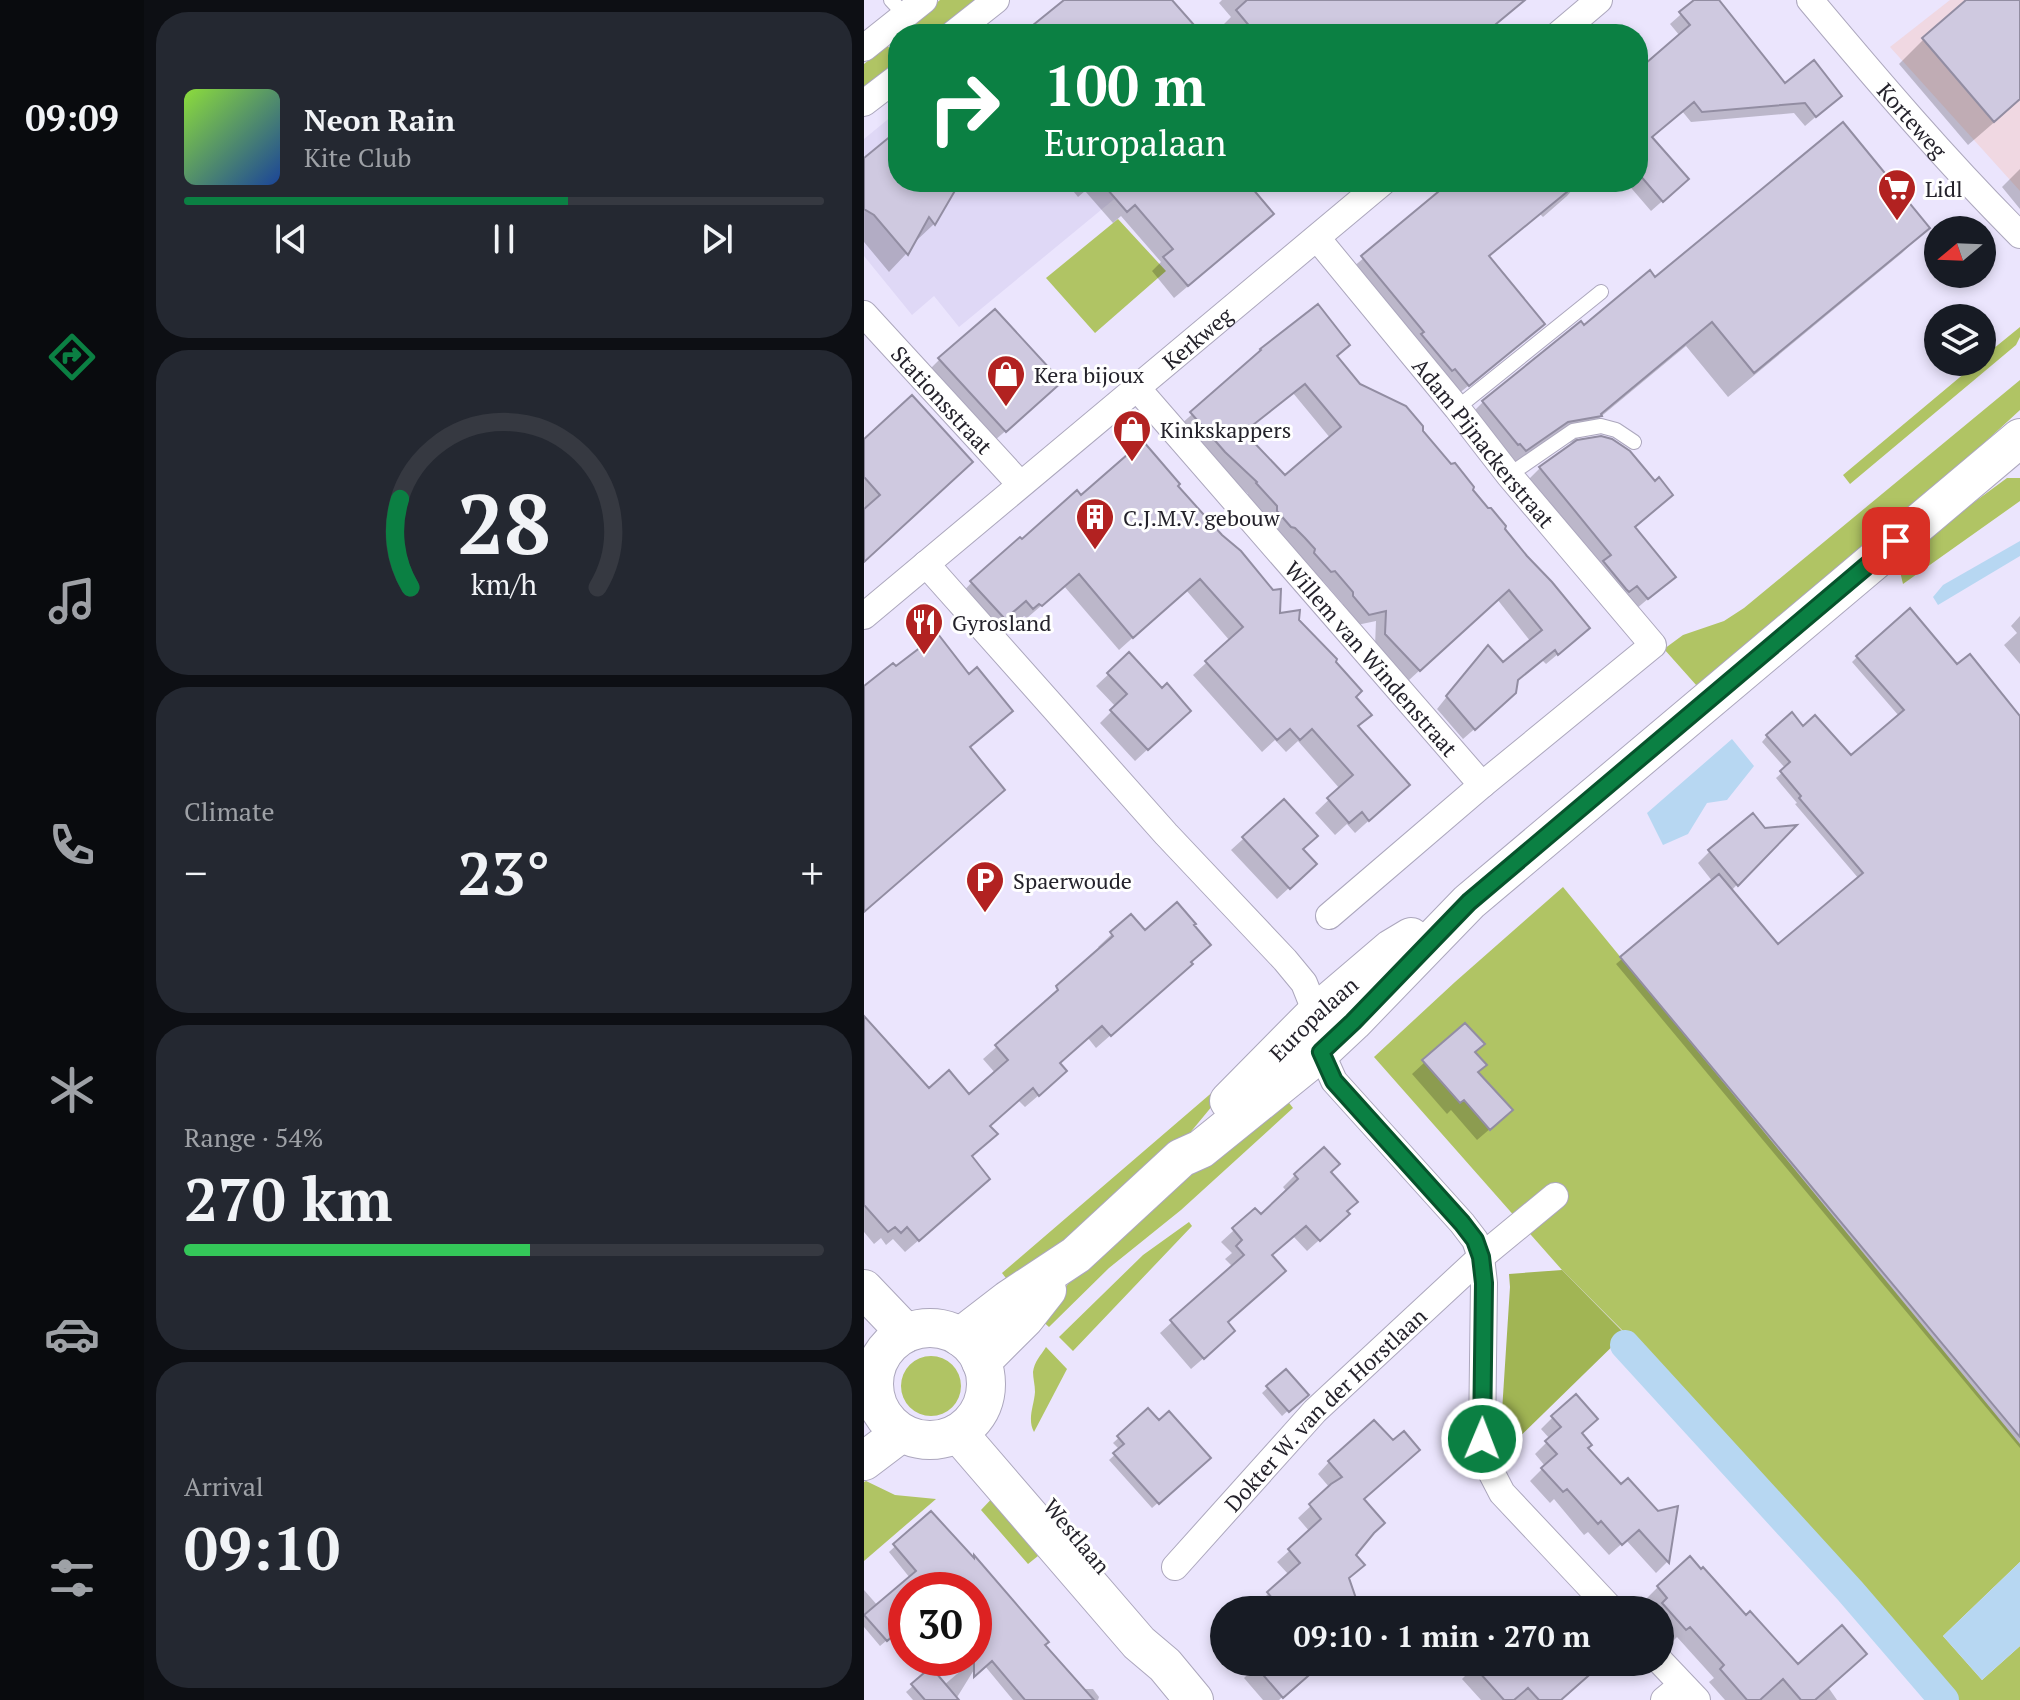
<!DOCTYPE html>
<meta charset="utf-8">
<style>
body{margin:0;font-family:"PT Serif",serif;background:#242831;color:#f1f3f6;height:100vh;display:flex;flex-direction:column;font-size:30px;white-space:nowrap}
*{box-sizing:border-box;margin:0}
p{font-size:26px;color:#9ea1a6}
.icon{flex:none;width:44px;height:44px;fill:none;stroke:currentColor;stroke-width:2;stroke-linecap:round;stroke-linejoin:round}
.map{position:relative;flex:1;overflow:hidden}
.drawer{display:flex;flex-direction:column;gap:12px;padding:12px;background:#0d0f14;width:720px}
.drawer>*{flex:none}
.top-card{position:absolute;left:24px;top:24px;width:760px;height:168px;border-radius:32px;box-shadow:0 4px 12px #0003;background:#0b8043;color:#fff;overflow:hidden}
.needle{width:52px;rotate:251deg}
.tools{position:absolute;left:1060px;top:216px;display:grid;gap:16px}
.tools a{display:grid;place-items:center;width:72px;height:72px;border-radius:50%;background:#171b24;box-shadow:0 4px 12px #0003;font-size:40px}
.speed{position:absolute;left:24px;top:1572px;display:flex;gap:16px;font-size:40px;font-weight:700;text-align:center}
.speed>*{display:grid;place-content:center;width:104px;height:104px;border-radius:50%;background:#171b24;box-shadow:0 4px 12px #0003;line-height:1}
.speed .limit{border:12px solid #d22;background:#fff;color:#111}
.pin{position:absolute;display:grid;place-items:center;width:68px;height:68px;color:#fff;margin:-34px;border-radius:16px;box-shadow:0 4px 12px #0006}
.me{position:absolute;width:88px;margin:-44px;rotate:1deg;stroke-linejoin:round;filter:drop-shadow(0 0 6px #0008)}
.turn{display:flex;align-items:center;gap:28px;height:168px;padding:0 24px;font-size:36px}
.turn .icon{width:104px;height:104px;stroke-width:2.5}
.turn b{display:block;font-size:56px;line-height:68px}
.big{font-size:60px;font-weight:600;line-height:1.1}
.drawer .widget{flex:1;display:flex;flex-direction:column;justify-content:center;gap:12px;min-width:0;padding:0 28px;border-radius:32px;background:#242831}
.drawer .dial{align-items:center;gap:0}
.dial svg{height:208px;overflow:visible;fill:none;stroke:#363941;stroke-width:7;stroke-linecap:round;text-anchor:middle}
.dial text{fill:#f1f3f6;stroke:none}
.song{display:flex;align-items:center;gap:24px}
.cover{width:96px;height:96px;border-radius:12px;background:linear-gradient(135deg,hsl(90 70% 55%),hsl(220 70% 35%))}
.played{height:8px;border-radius:4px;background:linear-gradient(90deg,#0b8043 60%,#363941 60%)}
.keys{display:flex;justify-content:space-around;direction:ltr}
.heat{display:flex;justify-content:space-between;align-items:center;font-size:44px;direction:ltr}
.charge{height:12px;border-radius:6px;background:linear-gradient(90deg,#34c759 54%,#363941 0)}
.trip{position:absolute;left:346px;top:1596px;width:464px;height:80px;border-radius:40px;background:#171b24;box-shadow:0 4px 12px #0003;font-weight:600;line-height:80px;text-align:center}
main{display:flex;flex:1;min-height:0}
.tab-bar{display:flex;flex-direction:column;width:144px;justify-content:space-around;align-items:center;background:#090b0e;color:#9ea1a6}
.tab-bar .icon{width:56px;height:56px}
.tab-bar .selected{color:#0b8043}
.tab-bar b{font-size:36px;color:#f1f3f6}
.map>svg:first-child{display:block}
.commercial{fill:#f0d8e2}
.built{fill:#dfd8f6}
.green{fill:#b0c464}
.forest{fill:#a1b554}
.water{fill:#b7d7f2}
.shadow{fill:#0003;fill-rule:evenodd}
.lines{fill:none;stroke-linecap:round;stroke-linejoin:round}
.canal{stroke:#b7d7f2;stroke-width:30}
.building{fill:#cfc9e0;stroke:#928da2;stroke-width:2;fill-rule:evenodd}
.lane-casing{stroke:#aca7bd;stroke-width:16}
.street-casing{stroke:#aca7bd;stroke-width:28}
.secondary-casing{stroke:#aca7bd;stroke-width:40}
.lane{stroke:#fff;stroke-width:14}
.street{stroke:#fff;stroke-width:26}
.secondary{stroke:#fff;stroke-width:38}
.route-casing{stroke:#07532c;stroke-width:20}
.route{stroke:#0b8043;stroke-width:14}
.labels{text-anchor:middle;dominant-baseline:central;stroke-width:6;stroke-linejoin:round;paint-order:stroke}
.street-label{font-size:22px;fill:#24222b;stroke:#fff}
.poi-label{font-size:22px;fill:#24222b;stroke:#fff;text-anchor:start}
</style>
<main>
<nav class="tab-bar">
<b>09:09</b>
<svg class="icon selected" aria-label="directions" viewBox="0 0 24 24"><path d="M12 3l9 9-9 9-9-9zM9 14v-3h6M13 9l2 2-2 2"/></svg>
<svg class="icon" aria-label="music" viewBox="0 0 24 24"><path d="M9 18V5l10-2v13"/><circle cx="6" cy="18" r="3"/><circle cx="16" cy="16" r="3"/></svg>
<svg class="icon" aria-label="phone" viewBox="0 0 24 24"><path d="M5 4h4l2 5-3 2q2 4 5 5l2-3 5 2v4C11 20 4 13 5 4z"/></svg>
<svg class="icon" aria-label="climate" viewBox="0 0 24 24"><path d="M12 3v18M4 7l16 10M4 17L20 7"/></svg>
<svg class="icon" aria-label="car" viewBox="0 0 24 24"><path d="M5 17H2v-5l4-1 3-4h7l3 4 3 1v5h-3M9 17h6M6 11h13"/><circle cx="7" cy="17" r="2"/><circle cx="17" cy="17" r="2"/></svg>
<svg class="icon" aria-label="filters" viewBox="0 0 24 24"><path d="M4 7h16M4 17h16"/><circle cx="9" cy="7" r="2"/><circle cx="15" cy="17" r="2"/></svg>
</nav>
<section class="drawer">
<div class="widget">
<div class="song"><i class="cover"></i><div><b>Neon Rain</b><p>Kite Club</p></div></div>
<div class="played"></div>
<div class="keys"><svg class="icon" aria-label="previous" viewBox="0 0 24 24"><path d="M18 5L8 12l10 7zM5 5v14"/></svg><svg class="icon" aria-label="pause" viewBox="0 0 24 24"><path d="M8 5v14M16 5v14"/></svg><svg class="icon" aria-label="next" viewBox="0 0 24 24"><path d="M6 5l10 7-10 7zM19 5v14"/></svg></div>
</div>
<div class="widget dial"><svg viewBox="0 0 100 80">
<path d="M14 69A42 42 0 1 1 86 69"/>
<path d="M14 69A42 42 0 0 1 10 35" stroke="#0b8043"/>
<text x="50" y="56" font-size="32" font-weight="700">28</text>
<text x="50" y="72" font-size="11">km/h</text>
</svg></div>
<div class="widget"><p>Climate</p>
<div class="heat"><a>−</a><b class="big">23°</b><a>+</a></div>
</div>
<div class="widget"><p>Range · 54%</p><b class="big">270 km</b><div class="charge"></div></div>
<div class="widget"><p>Arrival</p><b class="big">09:10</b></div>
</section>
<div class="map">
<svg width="1156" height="1700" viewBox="0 0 1156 1700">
<rect width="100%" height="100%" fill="#ebe5fd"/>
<path class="commercial" d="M1086,0H1156V191L1026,47Z"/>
<path class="built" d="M34,111V182H242L254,196L95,327L70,296L48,315L0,256V139Z"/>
<path class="green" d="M76,0H115L74,34H39L37,32Z
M23,45L34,58V68L0,95V64Z
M254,219L302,271L231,333L182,278Z
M1156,327V337L1152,345L986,484L979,475L1114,362H1118V358Z
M1156,380V410L1057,501L833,686L800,649L819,635L860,621L880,608Z
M1143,478H1156V501L1039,584L1033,559Z
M699,887L1156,1444V1562L1079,1636L1118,1680L1156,1646V1700H1089L938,1526L762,1334L698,1270L510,1057L591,982Z
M387,1059L325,1134L148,1286L138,1273Z
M419,1095L429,1108L317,1210L245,1268L185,1327L174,1317L228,1258Z
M325,1222L328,1226L209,1351L195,1337L279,1255Z
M182,1347L203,1369L170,1432C163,1419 170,1406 171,1392C171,1385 169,1378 169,1372C170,1362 177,1355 182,1347Z
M37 1386a30 30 0 1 1 60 0a30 30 0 1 1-60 0Z
M2,1481L31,1495L72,1499L0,1561V1482Z
M134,1492L147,1523L174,1556L164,1564L117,1510Z"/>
<path class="forest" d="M698,1270L761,1334L643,1449L637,1427L646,1287L645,1274Z"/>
<path class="water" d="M1156,541V556L1074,605L1069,597L1079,585Z
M868,739L890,766L863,800L843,803L824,834L799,845L783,813Z
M1156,1562V1646L1118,1680L1079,1636Z"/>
<path class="shadow" d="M358,0H660L620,34H368L360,24L367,17L355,3Z
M833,0H852L921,86L976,96L941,126L930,113L827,122L818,111L786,138L812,189L787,211L762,182H774V72L816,36L806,24Z
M1105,0H1156V100L1104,145L1035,64L1059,40Z
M34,133V182H94L70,224L52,241L51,239L42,254L25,272L0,242V160Z
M1156,169V209L1138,187Z
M202,182H356L394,227L310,298L288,271L297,262L257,216L249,223L221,191L214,197Z
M589,182H715L703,196L679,217L676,214L623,257L667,335L593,395L488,268Z
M1063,228L1038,253L864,397L822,346L728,424L710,442L676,448L635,476L593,428L619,402L716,324L720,328L791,279Z
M471,358L495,386L557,431L639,530L712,639L682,664L678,660L652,682L639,704L599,739L573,709L613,659L639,665L667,642L633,599L544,681L511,646L512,621L493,625L478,608L479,604L459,581L455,582L382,496L384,494L350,463L316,425L387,362ZM429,393L467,439L421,478L378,433Z
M76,359L185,393L130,441L65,370Z
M0,442L85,483L0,563Z
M714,442L798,587L772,609L665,479L676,468Z
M311,486L413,615L433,621L470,663L489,697L492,727L530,798L491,833L483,824L471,835L451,813L476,789L434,741L422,752L411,740L398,752L329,675L366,641L322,590L255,650L200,586L163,618L160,616L155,621L147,612L126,631L95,596L108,582L158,542L217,498Z
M1156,616V664L1140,645L1153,633L1147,626Z
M265,655L312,723L271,761L236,723L252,707L232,686Z
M993,657L1093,667L1156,719V1448L752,964L849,882L834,863L846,851L900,830L928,827L867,891L914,947L995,879L931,804L933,803L912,778L922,769L898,742L903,736L939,728L986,757L1035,716L988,662Z
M420,802L436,850L438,876L413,899L367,850Z
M267,916L281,932L325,963L313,977L232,1048L224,1038L194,1064L188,1084L161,1107L154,1100L124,1126L106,1157L111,1192L41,1252L29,1239L22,1245L17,1238L10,1244L0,1232V1019L64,1090L105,1097L132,1074L119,1059L182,1003L180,1001L237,950L234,947Z
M601,1025L609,1053L612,1072L634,1122L613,1140L587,1110L583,1114L548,1074Z
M465,1173L481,1212L471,1226L443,1251L429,1236L406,1256L362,1323L357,1343L327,1369L296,1333L369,1267L361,1259L368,1253L357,1242L391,1211L397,1217L423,1192L419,1187L431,1175Z
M422,1371L438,1398L418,1416L398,1393Z
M284,1411L339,1463L288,1508L245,1460L256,1450L249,1443Z
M689,1417L716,1433L722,1448L756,1487L793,1513L812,1509L803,1562L792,1573L762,1540L745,1555L724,1532L720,1535L690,1499L686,1503L666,1481L681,1466L671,1454L686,1439L677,1429Z
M465,1462L498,1500L479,1610H396L392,1605L425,1575L413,1562L446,1532L434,1518L466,1488L454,1474Z
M67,1513L218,1689H229L235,1697L234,1700H149L116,1660L92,1699L93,1700H49L42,1692L67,1670L80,1685L113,1657L110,1654V1590H42V1624L16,1646L0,1627V1590L14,1606L46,1578L25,1552Z
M794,1587L882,1618L934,1667L964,1687L973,1700H861L845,1682L850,1678L813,1637L809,1641L796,1626V1610H791L782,1599Z
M383,1662H449L438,1680L415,1700H399L380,1678L389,1669Z
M615,1662H722L696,1700H617L598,1679Z"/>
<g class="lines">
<path class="canal" d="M761,1345L986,1591L1080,1700"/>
</g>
<path class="building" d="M200,0H308L338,34H158Z
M383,0H661L620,34H392L372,10Z
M830,0H855L921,83L950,60L978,96L952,117L941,103L838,112L830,102L788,137L825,179L799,202L774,173V70L826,25L815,12Z
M1102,0H1156V99L1130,122L1058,38Z
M979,122L1066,228L890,373L848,322L737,414L738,416L704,422L662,451L656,444L654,445L618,401L717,321L720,325L786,270L791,277Z
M34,130V182H96L71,225L65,217L44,255L10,215L0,209V158Z
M237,182H383L410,214L324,286L299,257L309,249L271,205L263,212Z
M586,182H715L625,256L681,324L605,386L591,369L588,371L557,334L560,332L497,256Z
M454,304L486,345L473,356L496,384L542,406L559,426V431L587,464L591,463L610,487L609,490L624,508H627L642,526L641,529L663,556L688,582L726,628L694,655L691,650L654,680L652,693L611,730L582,696L624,645L639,662L678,630L645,590L556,671L521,634L522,611L505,615L489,596V592L471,571L467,572L450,553L451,549L441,538L431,528L427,527L413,511V506L392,483L393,482L361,452L326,412L397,350L396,349ZM441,384L477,427L421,475L380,432Z
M131,309L198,382L142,432L74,358Z
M48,395L109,462L0,562V509L16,495L0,477V439Z
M737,436L748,439L766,451L791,481L795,477L809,495L771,527L812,577L784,599L773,586L765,592L762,589L739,561L747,555L675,467L713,440Z
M279,441L316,484L314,486L358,535L377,551L409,590L417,589L416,613L436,610L435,620L473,659L472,662L498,691L492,697L508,715L494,726L546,785L505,821L498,812L485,823L463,798L489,775L448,729L436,740L426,729L413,740L341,661L379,627L336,579L269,638L215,574L178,606L175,604L169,609L162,601L141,619L106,581L156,537L158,539L213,490L217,495Z
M1046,608L1093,664L1106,654L1156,716V1437L756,957L855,874L914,944L999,873L935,798L937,796L916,771L926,762L902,735L928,712L939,726L951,715L987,755L1040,710L992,656Z
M74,634L105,674L113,667L149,711L106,747L141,790L0,912V686L29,663L32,666Z
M265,652L298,688L303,683L327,711L284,750L246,710L263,694L243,673Z
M420,799L454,836L439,849L453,864L426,889L378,837Z
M889,813L901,828L933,825L874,886L844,850Z
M313,902L332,924L330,925L347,945L327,962L329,964L247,1036L238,1026L196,1063L203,1071L175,1096L169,1088L126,1126L134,1134L108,1156L126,1179L55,1241L43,1227L37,1233L31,1227L24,1232L0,1205V1016L65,1088L85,1070L105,1094L144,1060L131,1045L194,990L192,986L249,936L246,932L267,914L281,930Z
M601,1023L621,1044L611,1052L623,1065L614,1072L649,1110L626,1130L600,1100L596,1103L558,1060Z
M460,1147L476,1164L467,1172L494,1202L483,1211L486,1214L456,1241L442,1226L408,1255L422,1271L364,1322L371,1331L340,1359L306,1320L380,1255L372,1246L378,1240L368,1228L391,1208L397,1214L434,1179L430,1174Z
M422,1369L445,1395L425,1412L402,1386Z
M712,1394L734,1419L718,1433L728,1445L724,1448L757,1484L764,1478L794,1511L814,1506L805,1563L775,1530L758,1545L737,1521L734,1524L703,1489L699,1492L677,1468L693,1454L681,1441L697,1427L687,1416Z
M284,1408L295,1420L305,1411L347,1458L295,1504L249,1453L260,1444L253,1436Z
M510,1420L529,1440L540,1431L556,1450L500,1499L521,1523L510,1533L492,1555L501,1565L485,1578L496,1610H418L403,1592L436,1563L424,1549L457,1519L445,1504L467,1484L478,1477L464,1461Z
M67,1511L110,1558V1555L185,1642L181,1645L230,1700H161L128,1661L110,1677V1590H42V1625L23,1641L0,1615L52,1571L29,1544Z
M826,1556L837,1569L839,1567L882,1615L886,1611L934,1664L978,1625L1003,1654L951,1700H937L919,1679L896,1700H883L856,1669L860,1665L826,1627L822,1630L798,1603L803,1598L793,1586Z
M388,1662H460L419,1698Z
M606,1662H740L697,1700H675L664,1688L650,1700H640Z
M67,1667L95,1700H61L47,1684Z"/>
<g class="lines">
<g class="lane-casing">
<path id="lane" d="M27,0L41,15
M593,408L737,292
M645,475L709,431L737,426L752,430L770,442"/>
</g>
<g class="street-casing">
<g id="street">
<path id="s1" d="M946,0C1013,80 1082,161 1156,235"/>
<path d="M89,34L132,0"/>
<path d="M695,34L735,0"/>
<path d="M0,48L60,0"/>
<path d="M0,103L34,77"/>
<path id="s2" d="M453,238L593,408L645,475L789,645L618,785L465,916"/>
<path id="s3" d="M0,314L156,484"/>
<path id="s4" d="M273,388L618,785"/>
<path d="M62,564L302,834L421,960L440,983L452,1013L457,1052L470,1081L598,1223L611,1240L617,1257L620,1283L618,1439L624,1466L638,1493L748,1610"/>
<path id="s5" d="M0,616L519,182"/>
<path id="s6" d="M311,1567L451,1411L617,1257L691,1196"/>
<path d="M796,1661L833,1700"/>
<path d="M800,1700L818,1685"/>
</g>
</g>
<g class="secondary-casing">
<g id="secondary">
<path id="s7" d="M365,1101L452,1013L527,949L547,937"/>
<path d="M0,1289L42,1333"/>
<circle cx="66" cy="1384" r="56"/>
<path d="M96,1337L144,1300L212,1255L317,1158L337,1149L457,1052L489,1022L605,902L1156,438"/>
<path d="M117,1362L161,1318L183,1290"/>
<path d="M94,1433L275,1643L301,1665L330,1700"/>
<path d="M0,1461L37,1433"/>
</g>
</g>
<use href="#lane" class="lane"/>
<use href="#street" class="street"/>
<use href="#secondary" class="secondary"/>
</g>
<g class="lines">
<g class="route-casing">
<path id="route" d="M618,1439L620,1283L617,1257L611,1240L598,1223L470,1081L457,1052L489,1022L605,902L1032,541"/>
</g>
<use href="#route" class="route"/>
</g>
<defs>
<g id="supermarket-pin" transform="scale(2)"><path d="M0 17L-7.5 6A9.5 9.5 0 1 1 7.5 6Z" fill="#b22221" stroke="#fff"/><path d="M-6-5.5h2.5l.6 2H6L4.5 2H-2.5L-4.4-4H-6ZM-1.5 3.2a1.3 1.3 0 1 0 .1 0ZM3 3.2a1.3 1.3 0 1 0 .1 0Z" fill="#fff"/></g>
<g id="shop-pin" transform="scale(2)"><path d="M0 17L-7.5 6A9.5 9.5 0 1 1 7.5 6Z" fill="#b22221" stroke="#fff"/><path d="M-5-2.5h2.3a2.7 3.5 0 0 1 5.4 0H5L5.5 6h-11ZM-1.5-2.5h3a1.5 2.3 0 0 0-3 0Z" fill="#fff"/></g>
<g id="building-pin" transform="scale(2)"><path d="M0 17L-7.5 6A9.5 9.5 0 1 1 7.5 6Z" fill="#b22221" stroke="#fff"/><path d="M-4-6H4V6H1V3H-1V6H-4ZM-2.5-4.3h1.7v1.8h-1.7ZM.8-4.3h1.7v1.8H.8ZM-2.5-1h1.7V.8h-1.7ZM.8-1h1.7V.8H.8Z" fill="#fff"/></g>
<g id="restaurant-pin" transform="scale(2)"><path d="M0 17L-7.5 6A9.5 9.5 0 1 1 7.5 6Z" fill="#b22221" stroke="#fff"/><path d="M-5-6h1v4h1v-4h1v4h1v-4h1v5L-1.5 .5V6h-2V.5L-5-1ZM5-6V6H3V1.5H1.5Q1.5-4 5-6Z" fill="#fff"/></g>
<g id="parking-pin" transform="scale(2)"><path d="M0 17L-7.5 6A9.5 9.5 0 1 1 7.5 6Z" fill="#b22221" stroke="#fff"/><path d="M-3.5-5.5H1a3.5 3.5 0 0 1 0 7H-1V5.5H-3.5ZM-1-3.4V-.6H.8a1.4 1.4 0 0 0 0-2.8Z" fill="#fff"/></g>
</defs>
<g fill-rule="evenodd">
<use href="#supermarket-pin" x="1033" y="188"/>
<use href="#shop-pin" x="142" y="374"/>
<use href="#shop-pin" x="268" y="429"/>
<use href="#building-pin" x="231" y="517"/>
<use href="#restaurant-pin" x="60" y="622"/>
<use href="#parking-pin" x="121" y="880"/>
</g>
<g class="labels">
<g class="street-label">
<text stroke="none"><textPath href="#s1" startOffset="158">Korteweg</textPath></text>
<text stroke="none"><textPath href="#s5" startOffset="434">Kerkweg</textPath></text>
<text stroke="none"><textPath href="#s3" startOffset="116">Stationsstraat</textPath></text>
<text stroke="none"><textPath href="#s2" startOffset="264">Adam Pijnackerstraat</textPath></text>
<text stroke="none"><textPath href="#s4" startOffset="358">Willem van Windenstraat</textPath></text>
<text stroke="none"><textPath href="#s7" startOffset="118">Europalaan</textPath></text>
<text stroke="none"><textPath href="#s6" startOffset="218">Dokter W. van der Horstlaan</textPath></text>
<text transform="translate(213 1536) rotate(50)">Westlaan</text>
</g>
<g class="poi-label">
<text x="1061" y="188">Lidl</text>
<text x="170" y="374">Kera bijoux</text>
<text x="296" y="429">Kinkskappers</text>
<text x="259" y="517">C.J.M.V. gebouw</text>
<text x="88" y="622">Gyrosland</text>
<text x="149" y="880">Spaerwoude</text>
</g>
</g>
</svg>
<div class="tools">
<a><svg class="needle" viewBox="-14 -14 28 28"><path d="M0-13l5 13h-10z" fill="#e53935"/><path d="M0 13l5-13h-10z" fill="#9ea1a6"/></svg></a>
<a><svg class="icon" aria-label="layers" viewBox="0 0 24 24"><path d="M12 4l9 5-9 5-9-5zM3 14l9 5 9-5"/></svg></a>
</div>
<div class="speed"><div class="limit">30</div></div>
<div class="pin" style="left:1032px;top:541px;background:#d93025"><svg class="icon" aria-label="arrive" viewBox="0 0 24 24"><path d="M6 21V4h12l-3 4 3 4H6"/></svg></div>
<svg class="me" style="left:618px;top:1439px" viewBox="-20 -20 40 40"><circle r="17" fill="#0b8043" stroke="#fff" stroke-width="3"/><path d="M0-11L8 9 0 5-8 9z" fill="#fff"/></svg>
<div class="trip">09:10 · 1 min · 270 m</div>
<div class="top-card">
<div class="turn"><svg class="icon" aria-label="right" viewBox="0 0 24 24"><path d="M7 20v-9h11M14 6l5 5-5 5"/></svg><div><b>100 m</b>Europalaan</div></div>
</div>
</div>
</main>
